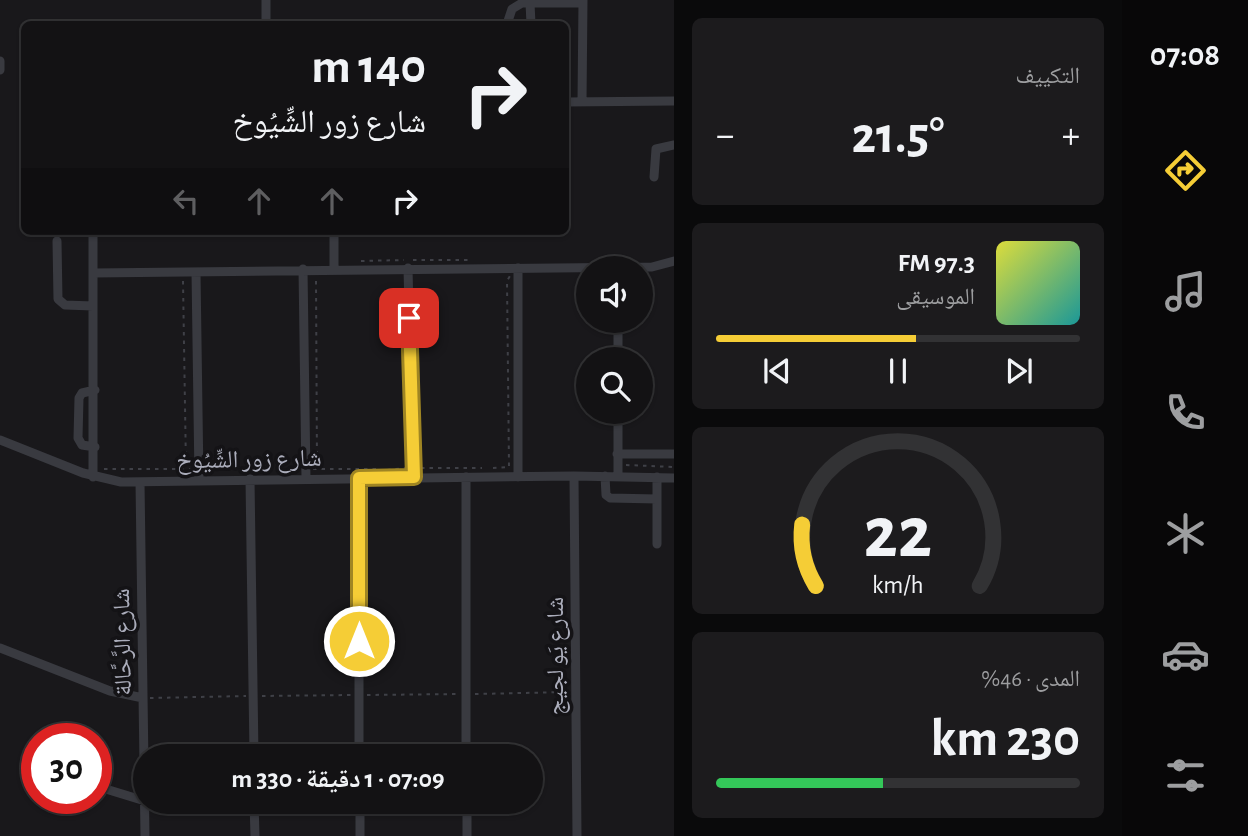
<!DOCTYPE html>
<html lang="ar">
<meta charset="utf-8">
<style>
body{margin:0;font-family:"Alegreya Sans","Noto Naskh Arabic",sans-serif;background:#1c1b1d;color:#f1f3f6;direction:rtl;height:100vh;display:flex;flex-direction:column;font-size:26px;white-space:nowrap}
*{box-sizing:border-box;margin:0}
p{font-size:23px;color:#9d9ea0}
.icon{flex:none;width:38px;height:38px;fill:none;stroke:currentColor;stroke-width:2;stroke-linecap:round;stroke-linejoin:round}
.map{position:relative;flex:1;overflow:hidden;direction:ltr}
.panel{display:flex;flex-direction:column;gap:18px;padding:18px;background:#0a0a0b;width:448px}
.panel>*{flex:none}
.top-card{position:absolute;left:21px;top:21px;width:548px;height:214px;border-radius:10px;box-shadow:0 2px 5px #0004,0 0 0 2px #323234;direction:rtl;background:#131214;color:#f1f3f6;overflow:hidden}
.buttons{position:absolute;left:576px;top:256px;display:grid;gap:14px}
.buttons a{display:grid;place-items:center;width:77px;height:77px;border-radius:50%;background:#131214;box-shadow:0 2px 5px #0004,0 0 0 2px #323234;font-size:35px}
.speed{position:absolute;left:21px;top:723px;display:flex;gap:14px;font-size:35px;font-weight:700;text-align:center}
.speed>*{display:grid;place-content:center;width:91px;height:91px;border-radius:50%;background:#131214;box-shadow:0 2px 5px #0004,0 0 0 2px #323234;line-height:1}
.speed .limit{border:10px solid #d22;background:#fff;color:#111}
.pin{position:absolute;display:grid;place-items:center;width:60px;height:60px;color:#fff;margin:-30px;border-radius:14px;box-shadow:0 4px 10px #0006}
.me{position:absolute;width:77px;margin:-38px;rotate:0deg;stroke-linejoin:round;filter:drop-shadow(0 0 5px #0008)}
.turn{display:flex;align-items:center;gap:24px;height:147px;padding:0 28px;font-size:32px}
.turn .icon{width:91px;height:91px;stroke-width:2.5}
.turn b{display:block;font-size:49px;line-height:60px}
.lanes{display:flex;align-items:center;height:66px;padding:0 28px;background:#0003;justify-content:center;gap:35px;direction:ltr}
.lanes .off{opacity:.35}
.big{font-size:52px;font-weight:700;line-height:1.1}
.panel .card{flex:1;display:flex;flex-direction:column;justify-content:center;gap:10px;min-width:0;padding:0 24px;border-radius:10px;background:#1c1b1d}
.panel .dial{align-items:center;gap:0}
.dial svg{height:182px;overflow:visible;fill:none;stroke:#323234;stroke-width:7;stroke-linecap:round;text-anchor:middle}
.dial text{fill:#f1f3f6;stroke:none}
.song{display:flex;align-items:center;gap:21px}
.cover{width:84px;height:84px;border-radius:10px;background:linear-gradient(135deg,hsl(60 70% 55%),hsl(180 70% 35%))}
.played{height:7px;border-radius:4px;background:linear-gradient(90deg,#f5cd36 55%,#323234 55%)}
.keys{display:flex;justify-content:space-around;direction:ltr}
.heat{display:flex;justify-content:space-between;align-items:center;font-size:38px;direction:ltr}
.charge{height:10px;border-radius:5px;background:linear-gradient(90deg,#34c759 46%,#323234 0)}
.trip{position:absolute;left:133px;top:744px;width:410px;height:70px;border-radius:35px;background:#131214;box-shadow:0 2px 5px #0004,0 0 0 2px #323234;font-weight:700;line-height:70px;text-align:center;direction:rtl}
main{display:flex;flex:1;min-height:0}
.dock{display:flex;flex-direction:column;width:126px;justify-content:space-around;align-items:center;background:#080708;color:#9d9ea0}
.dock .icon{width:49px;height:49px}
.dock .selected{color:#f5cd36}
.dock b{font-size:32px;color:#f1f3f6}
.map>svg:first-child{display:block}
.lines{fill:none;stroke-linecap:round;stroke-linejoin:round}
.path{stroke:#3f4047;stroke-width:2;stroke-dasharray:3.5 5;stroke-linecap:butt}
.minor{stroke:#393a40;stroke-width:9}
.route-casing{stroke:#9f8523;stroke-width:18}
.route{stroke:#f5cd36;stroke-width:12}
.labels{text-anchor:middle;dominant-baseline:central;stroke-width:7;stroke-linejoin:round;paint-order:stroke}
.street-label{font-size:24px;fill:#abadbb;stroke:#141316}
</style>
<main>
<nav class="dock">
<b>07:08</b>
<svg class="icon selected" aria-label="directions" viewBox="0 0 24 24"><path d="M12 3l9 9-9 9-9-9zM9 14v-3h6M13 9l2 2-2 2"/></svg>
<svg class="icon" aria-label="music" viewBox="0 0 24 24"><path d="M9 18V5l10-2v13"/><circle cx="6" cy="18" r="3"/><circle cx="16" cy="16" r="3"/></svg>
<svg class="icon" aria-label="phone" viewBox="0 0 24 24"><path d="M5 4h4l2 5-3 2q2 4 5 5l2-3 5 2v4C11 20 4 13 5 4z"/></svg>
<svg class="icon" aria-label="climate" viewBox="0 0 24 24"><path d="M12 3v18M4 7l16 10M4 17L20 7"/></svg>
<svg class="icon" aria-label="car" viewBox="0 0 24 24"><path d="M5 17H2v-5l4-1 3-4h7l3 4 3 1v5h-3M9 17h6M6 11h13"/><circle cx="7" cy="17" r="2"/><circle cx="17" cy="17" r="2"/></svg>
<svg class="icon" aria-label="filters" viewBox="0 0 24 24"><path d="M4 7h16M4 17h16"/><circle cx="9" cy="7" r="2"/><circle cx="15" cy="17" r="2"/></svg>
</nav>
<section class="panel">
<div class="card"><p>التكييف</p>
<div class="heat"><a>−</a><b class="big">21.5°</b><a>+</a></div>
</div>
<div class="card">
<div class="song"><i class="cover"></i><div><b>97.3 FM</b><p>الموسيقى</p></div></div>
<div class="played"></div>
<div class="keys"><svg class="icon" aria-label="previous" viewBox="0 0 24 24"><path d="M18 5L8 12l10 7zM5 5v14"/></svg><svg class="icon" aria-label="pause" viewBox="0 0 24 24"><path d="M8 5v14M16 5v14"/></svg><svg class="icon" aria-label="next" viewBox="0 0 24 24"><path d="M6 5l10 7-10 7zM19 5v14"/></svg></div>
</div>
<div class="card dial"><svg viewBox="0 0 100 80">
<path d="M14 69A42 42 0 1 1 86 69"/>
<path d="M14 69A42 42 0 0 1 8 42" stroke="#f5cd36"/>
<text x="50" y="56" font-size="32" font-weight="700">22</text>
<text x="50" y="72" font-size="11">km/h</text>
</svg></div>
<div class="card"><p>المدى · 46%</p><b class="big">230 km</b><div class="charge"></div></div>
</section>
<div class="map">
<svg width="674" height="836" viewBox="0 0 674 836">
<rect width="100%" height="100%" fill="#19181b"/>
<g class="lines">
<path class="path" d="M413,260H470
M361,261L404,260
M183,281L186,468
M316,281L317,468
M626,465L674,467
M421,468H482
M493,468L509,467L507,281L510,276
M104,469H192
M208,469H297
M313,469H377
M387,470L405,468
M475,694L568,692
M367,695L459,694
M262,696L351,695
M150,698L246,696"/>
<path class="minor" d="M266,0V24
M530,3L531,24
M507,24L512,9L522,3H583
M0,61V70
M565,102L674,101
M582,102L583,0
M654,177L656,149L674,145
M93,231V477
M334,231V269
M57,241L58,299L65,305L93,306
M408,268L413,477
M518,268V477
M303,269L306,479
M196,272L199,480
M93,273L652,267L674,261
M618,359V320
M618,411V476
M0,440L83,473L121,482L574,476L674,478
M95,447L82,445L78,438L79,398L82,393L95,390
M617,454H674
M574,476L577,836
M605,476L606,495L610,498L657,499
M359,478V756
M250,479L254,756
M140,482L145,836
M657,544V477
M0,648L110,691L143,698
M466,756V477
M96,786L145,801
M254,802L255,836
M360,802V836
M467,802V836"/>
</g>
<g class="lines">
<g class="route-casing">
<path id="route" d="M359,641V478L414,477L409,318"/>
</g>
<use href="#route" class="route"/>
</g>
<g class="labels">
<g class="street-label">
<text transform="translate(249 460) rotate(-1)">شارع زور الشِّيُوخ</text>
<text transform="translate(123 642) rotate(-91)">شارع الرَّحَّالة</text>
<text transform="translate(556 656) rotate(-90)">شارع يَو لجيج</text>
</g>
</g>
</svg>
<div class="buttons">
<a><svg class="icon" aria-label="sound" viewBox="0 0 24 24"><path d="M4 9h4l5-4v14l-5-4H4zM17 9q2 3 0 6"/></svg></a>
<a><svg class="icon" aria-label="search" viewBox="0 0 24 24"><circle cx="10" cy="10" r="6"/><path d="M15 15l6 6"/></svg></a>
</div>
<div class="speed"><div class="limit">30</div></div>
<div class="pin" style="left:409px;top:318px;background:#d93025"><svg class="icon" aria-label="arrive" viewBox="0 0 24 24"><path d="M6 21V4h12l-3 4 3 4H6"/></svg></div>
<svg class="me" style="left:359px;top:641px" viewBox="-20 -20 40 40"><circle r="17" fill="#f5cd36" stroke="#fff" stroke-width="3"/><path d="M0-11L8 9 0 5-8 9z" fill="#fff"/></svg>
<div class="trip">07:09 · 1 دقيقة · 330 m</div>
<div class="top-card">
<div class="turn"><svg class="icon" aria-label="right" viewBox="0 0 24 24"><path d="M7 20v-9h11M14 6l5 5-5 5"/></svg><div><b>140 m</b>شارع زور الشِّيُوخ</div></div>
<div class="lanes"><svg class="icon off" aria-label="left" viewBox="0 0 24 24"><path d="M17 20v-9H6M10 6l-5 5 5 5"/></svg><svg class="icon off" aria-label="ahead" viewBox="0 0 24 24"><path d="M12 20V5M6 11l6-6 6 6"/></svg><svg class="icon off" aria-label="ahead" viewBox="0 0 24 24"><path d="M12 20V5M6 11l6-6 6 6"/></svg><svg class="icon" aria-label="right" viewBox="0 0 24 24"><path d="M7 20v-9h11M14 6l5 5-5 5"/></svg></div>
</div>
</div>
</main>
